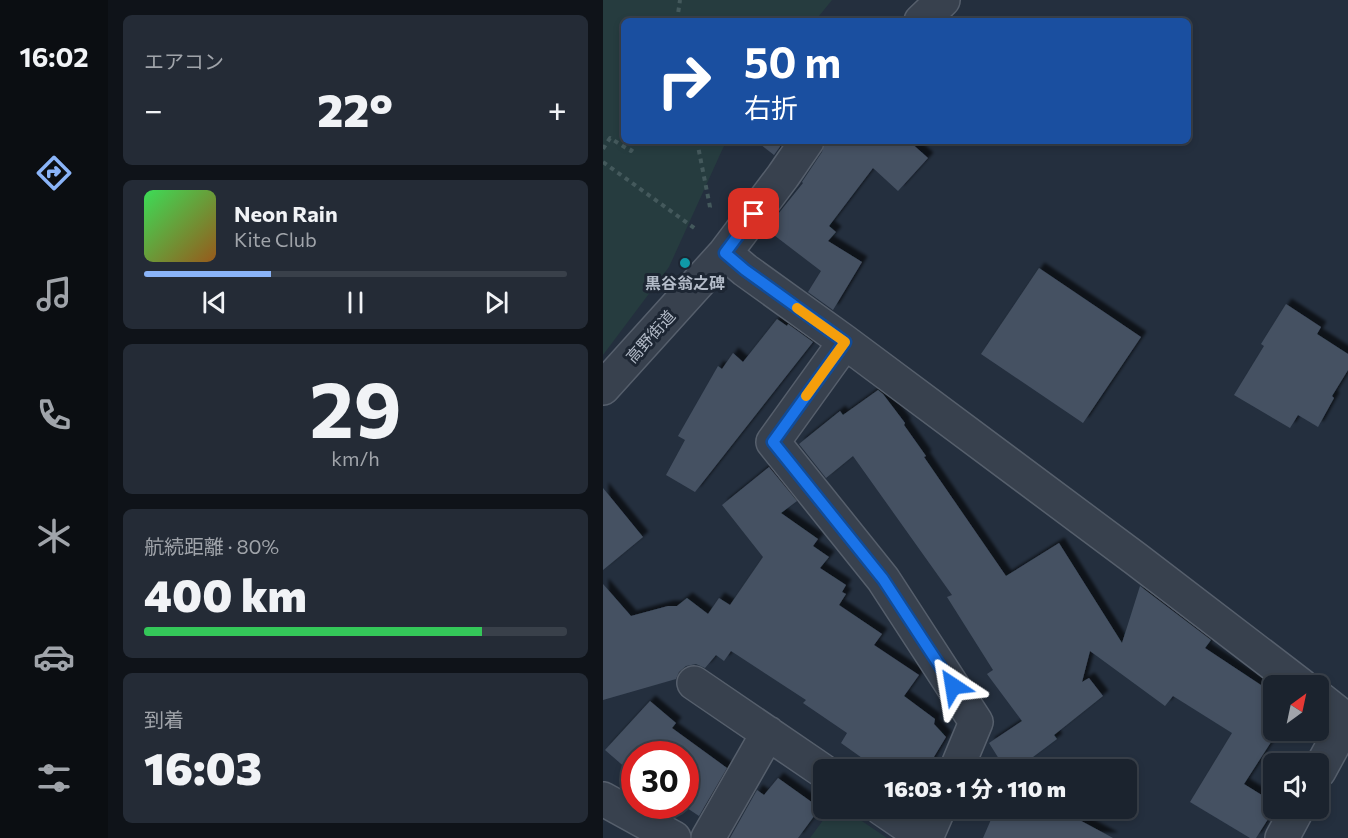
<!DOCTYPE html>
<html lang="ja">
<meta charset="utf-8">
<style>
body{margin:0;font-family:Commissioner,"Noto Sans JP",sans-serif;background:#242b36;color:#f1f3f6;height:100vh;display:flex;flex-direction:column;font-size:22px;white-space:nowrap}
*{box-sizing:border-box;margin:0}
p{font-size:20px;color:#a0a4aa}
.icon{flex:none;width:33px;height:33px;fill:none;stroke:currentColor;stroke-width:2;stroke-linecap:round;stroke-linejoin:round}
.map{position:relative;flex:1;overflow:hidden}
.details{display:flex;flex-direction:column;gap:15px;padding:15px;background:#0f1319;width:495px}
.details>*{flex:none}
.hud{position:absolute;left:18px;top:18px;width:570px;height:126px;border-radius:9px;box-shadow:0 3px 9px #0003,0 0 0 2px #39404a;background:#1a4fa0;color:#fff;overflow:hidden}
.needle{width:39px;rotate:33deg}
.tools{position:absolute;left:660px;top:675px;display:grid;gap:12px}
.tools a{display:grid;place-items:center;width:66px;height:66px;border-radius:9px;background:#1b232e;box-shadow:0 3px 9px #0003,0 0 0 2px #39404a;font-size:30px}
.speed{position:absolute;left:18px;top:741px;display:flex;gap:12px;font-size:30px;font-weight:700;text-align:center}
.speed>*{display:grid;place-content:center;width:78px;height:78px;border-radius:50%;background:#1b232e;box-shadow:0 3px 9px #0003,0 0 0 2px #39404a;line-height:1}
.speed .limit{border:9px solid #d22;background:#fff;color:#111}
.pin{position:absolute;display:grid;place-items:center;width:51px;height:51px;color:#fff;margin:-26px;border-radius:12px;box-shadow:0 3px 9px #0006}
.me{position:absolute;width:66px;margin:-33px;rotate:327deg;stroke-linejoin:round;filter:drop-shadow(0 0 4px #0008)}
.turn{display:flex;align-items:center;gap:21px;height:126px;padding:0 24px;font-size:27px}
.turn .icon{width:78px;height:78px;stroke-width:2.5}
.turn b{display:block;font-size:42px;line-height:51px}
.big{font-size:45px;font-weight:800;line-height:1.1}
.details .card{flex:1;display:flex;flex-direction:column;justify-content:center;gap:9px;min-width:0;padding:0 21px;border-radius:9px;background:#242b36}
.details .dial{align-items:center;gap:0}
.dial b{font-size:78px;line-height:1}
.song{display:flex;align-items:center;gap:18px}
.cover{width:72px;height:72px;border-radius:9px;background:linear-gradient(135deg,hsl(130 70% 55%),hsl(30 70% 35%))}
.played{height:6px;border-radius:3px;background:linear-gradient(90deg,#8ab4f8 30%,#39404a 30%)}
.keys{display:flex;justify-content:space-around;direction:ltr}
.heat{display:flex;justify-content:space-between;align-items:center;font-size:33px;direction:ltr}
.charge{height:9px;border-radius:4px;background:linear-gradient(90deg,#34c759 80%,#39404a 0)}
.trip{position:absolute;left:210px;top:759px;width:324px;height:60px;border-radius:9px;background:#1b232e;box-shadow:0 3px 9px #0003,0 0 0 2px #39404a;font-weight:800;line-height:60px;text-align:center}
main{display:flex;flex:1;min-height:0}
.tab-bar{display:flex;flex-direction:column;width:108px;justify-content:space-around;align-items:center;background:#0b0e12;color:#a0a4aa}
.tab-bar .icon{width:42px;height:42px}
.tab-bar .on{color:#8ab4f8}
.tab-bar b{font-size:27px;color:#f1f3f6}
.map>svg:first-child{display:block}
.green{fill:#263c3f}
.building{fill:#455162;filter:url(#shadow)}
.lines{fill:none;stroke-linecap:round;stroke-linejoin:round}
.minor-casing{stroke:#565f6c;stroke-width:36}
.path{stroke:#44595c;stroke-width:4;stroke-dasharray:4.5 4.5;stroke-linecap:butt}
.minor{stroke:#38414e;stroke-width:33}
.route-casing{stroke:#114b97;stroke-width:15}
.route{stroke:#1a73e8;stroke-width:10}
.slow{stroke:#f59e0b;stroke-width:10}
.culture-dot{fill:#0f9aa8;stroke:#1d2633;stroke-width:2}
.labels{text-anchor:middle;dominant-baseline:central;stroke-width:6;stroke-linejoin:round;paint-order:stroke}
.poi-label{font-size:16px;font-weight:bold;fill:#b4bcc9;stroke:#1d2633}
.street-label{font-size:16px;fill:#b4bcc9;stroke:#1d2633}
</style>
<main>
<nav class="tab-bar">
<b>16:02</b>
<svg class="icon on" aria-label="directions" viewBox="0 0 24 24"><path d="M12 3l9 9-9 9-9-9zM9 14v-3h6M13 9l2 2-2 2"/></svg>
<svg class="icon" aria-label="music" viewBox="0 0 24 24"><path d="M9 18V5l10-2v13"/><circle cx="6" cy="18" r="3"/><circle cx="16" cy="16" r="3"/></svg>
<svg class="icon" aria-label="phone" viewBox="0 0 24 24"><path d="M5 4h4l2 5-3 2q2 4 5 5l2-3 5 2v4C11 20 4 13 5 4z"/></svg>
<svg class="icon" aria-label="climate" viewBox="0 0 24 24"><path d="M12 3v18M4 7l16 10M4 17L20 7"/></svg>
<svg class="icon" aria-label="car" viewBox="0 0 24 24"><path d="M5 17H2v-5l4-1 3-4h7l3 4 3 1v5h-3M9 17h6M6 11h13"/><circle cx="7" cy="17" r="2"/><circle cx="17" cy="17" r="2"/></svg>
<svg class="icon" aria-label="filters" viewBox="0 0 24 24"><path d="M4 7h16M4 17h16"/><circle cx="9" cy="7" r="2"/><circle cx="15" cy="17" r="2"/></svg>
</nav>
<section class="details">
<div class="card"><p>エアコン</p>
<div class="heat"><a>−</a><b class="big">22°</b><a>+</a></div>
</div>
<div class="card">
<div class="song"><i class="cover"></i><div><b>Neon Rain</b><p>Kite Club</p></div></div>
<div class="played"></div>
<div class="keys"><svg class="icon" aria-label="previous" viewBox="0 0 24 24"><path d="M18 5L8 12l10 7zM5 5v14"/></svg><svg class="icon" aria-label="pause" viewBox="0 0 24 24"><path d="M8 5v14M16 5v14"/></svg><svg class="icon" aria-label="next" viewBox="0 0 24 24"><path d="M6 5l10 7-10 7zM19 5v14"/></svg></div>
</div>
<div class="card dial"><b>29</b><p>km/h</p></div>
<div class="card"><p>航続距離 · 80%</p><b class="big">400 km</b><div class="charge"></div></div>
<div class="card"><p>到着</p><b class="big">16:03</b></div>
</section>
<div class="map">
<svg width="745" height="838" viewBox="0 0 745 838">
<defs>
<filter id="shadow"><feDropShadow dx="5.5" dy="-5.5" stdDeviation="1.5" flood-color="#0009"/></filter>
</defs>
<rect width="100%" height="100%" fill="#242f3e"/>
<path class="green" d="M0,0H229L212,21H21V141H124L120,148L66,267L0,355Z
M229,808L241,809L284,838H207Z"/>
<path class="building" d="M153,141H181L171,155Z
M222,141H306L325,158L295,191L270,168L226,226L233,232L225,241L259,262L230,310L205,292L218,271L163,229L200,183L199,182L219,152Z
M436,268L538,337L480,423L378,354Z
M683,304L718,327L714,334L745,354V370L729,396L731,398L715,427L695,415L687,428L631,395L661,346L658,344Z
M174,319L184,326L185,324L210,342L92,492L63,475L82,440L75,436L115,366L119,369L130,353L140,362Z
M275,390L280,394L302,423L301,425L323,456L321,457L403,576L456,543L519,643L537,586L608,640L602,648L670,693V739L641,784L670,802V808H672L653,838H647L587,802L629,733L570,696L562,706L487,651L479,682L486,678L500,696L451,735L454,739L426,760L413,770H403L386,743L419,721L384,674L390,670L344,597L349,595L250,456L223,478L196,444L237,411L240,415Z
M166,467L194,501L178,513L215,539L210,546L226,557L217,568L243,585L239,592L243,594L236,605L279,634L271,645L316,675L301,696L332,719L331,724L343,737L323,770H276L238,743L244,733L200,703L203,700L128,651L121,661L113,655L102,668L93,664L83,666L76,672L73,679L0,700V584L28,616L65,606H74L84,598L105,614L116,598L127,605L160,557L119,505Z
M0,488L40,537L0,570Z
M47,701L73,723L69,728L124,768L96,816L81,806H82V754H32V776L2,750Z
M175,778L217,808L195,838H127L154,790L161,795Z
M393,808H454L510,838H380Z"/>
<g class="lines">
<g class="minor-casing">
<path id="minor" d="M318,21L340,0
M122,253L142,270L242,342L533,559L699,686
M242,342L170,442L280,579L373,722L353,770
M0,388L122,253L180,176L204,141
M91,683L220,771
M716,698L745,721
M716,771L744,720
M0,799L71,838
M278,808L322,838
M105,838L165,733
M323,838L336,808
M679,838L695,808"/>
</g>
<path class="path" d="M74,21L77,0
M94,141L107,207L106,211
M0,149L7,138L28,151L34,141
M0,162L94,230"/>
<use href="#minor" class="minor"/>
</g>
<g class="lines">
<g class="route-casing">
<path id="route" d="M151,214L122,253L142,270L242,342L170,442L280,579L350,686"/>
</g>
<use href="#route" class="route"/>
<path class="slow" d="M194,308L242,342L203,396"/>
</g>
<circle class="culture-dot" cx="82" cy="263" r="6"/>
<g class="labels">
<g class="poi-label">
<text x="82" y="282">黒谷翁之碑</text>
</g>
<g class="street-label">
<text transform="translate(47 336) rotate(-48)">高野街道</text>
</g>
</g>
</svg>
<div class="tools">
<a><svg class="needle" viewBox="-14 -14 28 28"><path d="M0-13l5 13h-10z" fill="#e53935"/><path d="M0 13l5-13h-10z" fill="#a0a4aa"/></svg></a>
<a><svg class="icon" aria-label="sound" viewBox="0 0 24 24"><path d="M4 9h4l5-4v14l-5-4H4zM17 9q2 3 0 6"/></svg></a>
</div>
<div class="speed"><div class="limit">30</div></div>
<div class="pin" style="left:151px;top:214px;background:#d93025"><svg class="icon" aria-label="arrive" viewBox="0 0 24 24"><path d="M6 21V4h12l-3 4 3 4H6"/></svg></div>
<svg class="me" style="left:350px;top:686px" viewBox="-20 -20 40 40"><path d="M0-17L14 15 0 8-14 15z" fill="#1a73e8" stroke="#fff" stroke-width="4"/></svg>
<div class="trip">16:03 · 1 分 · 110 m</div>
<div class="hud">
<div class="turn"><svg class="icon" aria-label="right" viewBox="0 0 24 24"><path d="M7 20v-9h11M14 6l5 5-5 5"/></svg><div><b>50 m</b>右折</div></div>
</div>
</div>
</main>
